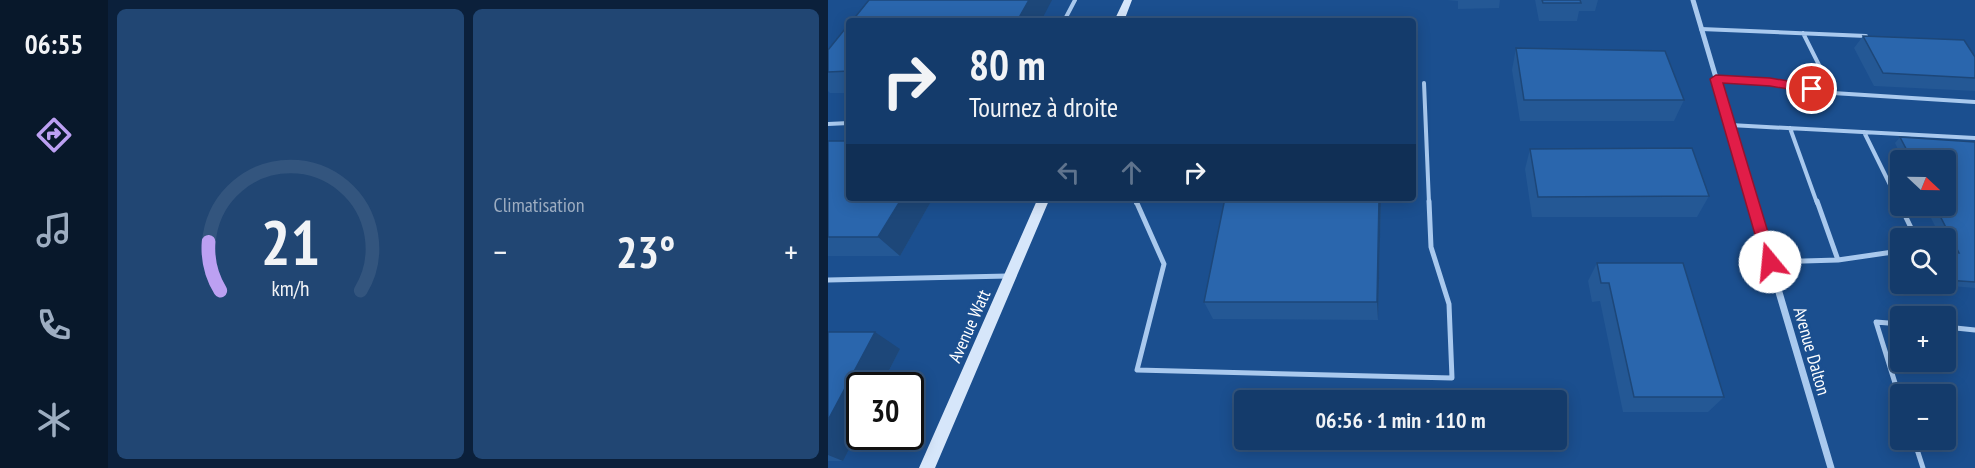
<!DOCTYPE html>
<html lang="fr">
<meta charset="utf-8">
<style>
body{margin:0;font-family:"PT Sans Narrow",sans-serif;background:#214673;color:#f1f3f6;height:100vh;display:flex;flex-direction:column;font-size:22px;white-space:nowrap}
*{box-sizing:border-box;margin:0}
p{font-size:20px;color:#9dadc1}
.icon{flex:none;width:33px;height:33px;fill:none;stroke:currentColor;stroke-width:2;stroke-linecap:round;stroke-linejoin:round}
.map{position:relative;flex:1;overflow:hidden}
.details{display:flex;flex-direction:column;gap:9px;padding:9px;background:#0b203b;width:720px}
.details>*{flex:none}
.hud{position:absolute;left:18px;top:18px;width:570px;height:183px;border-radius:6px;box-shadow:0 3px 15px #0003,0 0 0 2px #33557e;background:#143b6b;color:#f1f3f6;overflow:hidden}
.needle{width:39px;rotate:112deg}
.controls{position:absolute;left:1062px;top:150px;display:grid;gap:12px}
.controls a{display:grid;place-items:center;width:66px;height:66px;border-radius:6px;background:#143b6b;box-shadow:0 3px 15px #0003,0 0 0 2px #33557e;font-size:30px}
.speed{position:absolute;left:18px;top:372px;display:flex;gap:12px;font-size:30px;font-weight:700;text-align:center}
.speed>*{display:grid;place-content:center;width:78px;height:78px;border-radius:50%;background:#143b6b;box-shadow:0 3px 15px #0003,0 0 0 2px #33557e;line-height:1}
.speed .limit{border:3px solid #111;border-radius:9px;background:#fff;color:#111}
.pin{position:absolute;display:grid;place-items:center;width:51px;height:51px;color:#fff;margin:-26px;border:3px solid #fff;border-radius:50%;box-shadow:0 2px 6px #0007}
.me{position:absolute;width:66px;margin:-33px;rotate:343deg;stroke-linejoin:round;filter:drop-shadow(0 0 4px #0008)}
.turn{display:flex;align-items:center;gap:21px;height:126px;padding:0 24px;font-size:27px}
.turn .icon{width:78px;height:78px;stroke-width:2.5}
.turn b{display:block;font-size:42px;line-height:51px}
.lanes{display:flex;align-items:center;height:57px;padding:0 24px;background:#0003;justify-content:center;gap:30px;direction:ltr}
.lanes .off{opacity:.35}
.big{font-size:45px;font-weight:700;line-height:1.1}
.details .tile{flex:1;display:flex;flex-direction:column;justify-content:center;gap:9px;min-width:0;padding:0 21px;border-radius:9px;background:#214673}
.details .dial{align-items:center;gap:0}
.dial svg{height:156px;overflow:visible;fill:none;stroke:#33557e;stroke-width:7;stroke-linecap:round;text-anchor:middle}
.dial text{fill:#f1f3f6;stroke:none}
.heat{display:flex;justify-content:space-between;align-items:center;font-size:33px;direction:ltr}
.details .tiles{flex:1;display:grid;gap:9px;grid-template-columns:repeat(2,1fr)}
.trip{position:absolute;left:406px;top:390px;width:333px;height:60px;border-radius:6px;background:#143b6b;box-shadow:0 3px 15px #0003,0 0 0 2px #33557e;font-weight:700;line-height:60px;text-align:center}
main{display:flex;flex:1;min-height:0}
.tabs{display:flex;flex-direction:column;width:108px;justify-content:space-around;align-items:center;background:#08182b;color:#9dadc1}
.tabs .icon{width:42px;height:42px}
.tabs .active{color:#bca0f2}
.tabs b{font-size:27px;color:#f1f3f6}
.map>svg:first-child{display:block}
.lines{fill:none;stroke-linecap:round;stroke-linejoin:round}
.lane-far1{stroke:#a9c9ee;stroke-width:4}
.lane{stroke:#a9c9ee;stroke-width:5}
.street-far1{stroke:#a9c9ee;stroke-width:5}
.street{stroke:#a9c9ee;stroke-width:7}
.secondary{fill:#d6e6fa;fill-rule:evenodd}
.wall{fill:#245895}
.shaded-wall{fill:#1d4779}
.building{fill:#2a66ad;stroke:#1d4779;stroke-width:1.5}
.route{fill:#e11d48;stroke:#92132f;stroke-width:1.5}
.labels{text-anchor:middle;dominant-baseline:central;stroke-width:6;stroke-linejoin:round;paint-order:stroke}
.street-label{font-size:18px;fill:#fff;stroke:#1b4f8f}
</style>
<main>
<nav class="tabs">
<b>06:55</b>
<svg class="icon active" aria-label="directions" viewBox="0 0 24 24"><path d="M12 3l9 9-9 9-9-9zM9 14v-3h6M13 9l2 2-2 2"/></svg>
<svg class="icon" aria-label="music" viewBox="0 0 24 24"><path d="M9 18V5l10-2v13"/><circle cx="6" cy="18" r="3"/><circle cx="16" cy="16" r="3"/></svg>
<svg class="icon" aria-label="phone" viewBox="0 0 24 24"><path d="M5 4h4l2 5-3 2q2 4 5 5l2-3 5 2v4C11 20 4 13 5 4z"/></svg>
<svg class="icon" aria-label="climate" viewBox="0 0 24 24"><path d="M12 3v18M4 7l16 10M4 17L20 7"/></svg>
</nav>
<section class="details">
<div class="tiles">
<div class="tile dial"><svg viewBox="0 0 100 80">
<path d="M14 69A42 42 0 1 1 86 69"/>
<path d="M14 69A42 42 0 0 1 8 44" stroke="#bca0f2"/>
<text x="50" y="56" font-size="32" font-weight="700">21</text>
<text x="50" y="72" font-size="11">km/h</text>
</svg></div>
<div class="tile"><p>Climatisation</p>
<div class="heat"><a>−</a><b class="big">23°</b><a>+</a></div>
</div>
</div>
</section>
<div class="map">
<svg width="1147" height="468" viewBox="0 0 1147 468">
<rect width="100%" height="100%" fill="#1b4f8f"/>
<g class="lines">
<path class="lane-far1" d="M236,21L247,0
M873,29L1038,36
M975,33L1005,93
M888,79L942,82L1005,93L1147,102
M596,83L601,203
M0,124L21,123
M902,125L1147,138
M962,128L989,203
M1036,132L1071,203
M215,200H307L308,203"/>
<path class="lane" d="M308,201L336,264L309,370L624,378L621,304L603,247L601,201
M1070,201L1088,238
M1010,260L1072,251
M942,262L1010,260L989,201
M0,280L180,276
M1072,324L1048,322L1072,399
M1118,327L1147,330
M1086,440L1095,468"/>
<path class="street-far1" d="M865,0L925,203"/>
<path class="street" d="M924,201L1003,468"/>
<path class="secondary" d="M296,0H304L296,21H286Z
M210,198H222L107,468H91Z"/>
</g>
<path class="wall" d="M619,0H672L671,8L630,9V1Z
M707,0H770L767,11H751L749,21H711Z
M21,24V93H2L0,91V50Z
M1035,36L1147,57V91L1046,86L1026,48Z
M688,48L856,100L846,121H692L684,70Z
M1072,137L1147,142V288L1099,284H1118V252H1120L1118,247V238H1113L1097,206H1118V160H1075L1067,143Z
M0,141L21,198H105L72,256H0Z
M702,149L881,196L869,217H704L697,169Z
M397,198H553L550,320L385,319L376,302Z
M769,263L896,397L880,412H795L772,301L764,302L760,281Z
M0,332L72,349L15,461H0Z"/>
<path class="shaded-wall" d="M201,0H224L213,21H189Z
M74,198H105L72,256L50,237Z
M551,198H553L550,320L549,302Z
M47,332L72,349L53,386H32V428L15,461L0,455V420Z"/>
<path class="building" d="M41,0H201L189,21H24Z
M714,0H752L753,3H715Z
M21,24V71L0,72V50Z
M1035,36L1136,40L1147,57V78L1055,73Z
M688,48L837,51L856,100H696Z
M1072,137L1147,142V282L1118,280V252L1131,253L1107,206H1118V160H1084Z
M0,141H21V198H74L50,237H0Z
M864,148L881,196L710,197L702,149Z
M397,198H551L549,302H376Z
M769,263H855L896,397H806L781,283H773Z
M0,332H47L0,420Z"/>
<path class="route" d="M888,75L942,78L984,85L990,89L984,93L942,86L895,83L949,262L942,268L935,262L882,79Z"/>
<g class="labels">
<g class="street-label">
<text transform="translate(141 326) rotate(-66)">Avenue Watt</text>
<text transform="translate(984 351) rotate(74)">Avenue Dalton</text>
</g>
</g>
</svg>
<div class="controls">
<a><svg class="needle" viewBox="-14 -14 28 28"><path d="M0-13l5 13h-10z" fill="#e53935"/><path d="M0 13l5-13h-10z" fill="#9dadc1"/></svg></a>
<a><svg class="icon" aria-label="search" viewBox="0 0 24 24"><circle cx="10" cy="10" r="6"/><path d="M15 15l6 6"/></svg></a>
<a>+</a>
<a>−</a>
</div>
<div class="speed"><div class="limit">30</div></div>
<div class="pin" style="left:984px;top:89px;background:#d93025"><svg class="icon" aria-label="arrive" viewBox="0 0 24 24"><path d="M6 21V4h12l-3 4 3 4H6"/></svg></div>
<svg class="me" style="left:942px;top:262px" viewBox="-20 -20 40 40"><circle r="19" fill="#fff"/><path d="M0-13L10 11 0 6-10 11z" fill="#e11d48"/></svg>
<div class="trip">06:56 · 1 min · 110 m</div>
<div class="hud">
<div class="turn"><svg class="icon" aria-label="right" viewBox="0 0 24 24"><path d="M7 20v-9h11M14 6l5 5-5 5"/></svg><div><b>80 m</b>Tournez à droite</div></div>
<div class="lanes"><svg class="icon off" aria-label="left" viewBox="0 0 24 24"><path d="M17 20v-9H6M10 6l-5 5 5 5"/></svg><svg class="icon off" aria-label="ahead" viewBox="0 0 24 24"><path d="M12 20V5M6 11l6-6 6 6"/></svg><svg class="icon" aria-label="right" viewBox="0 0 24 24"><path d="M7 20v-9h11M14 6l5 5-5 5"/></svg></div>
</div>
</div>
</main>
